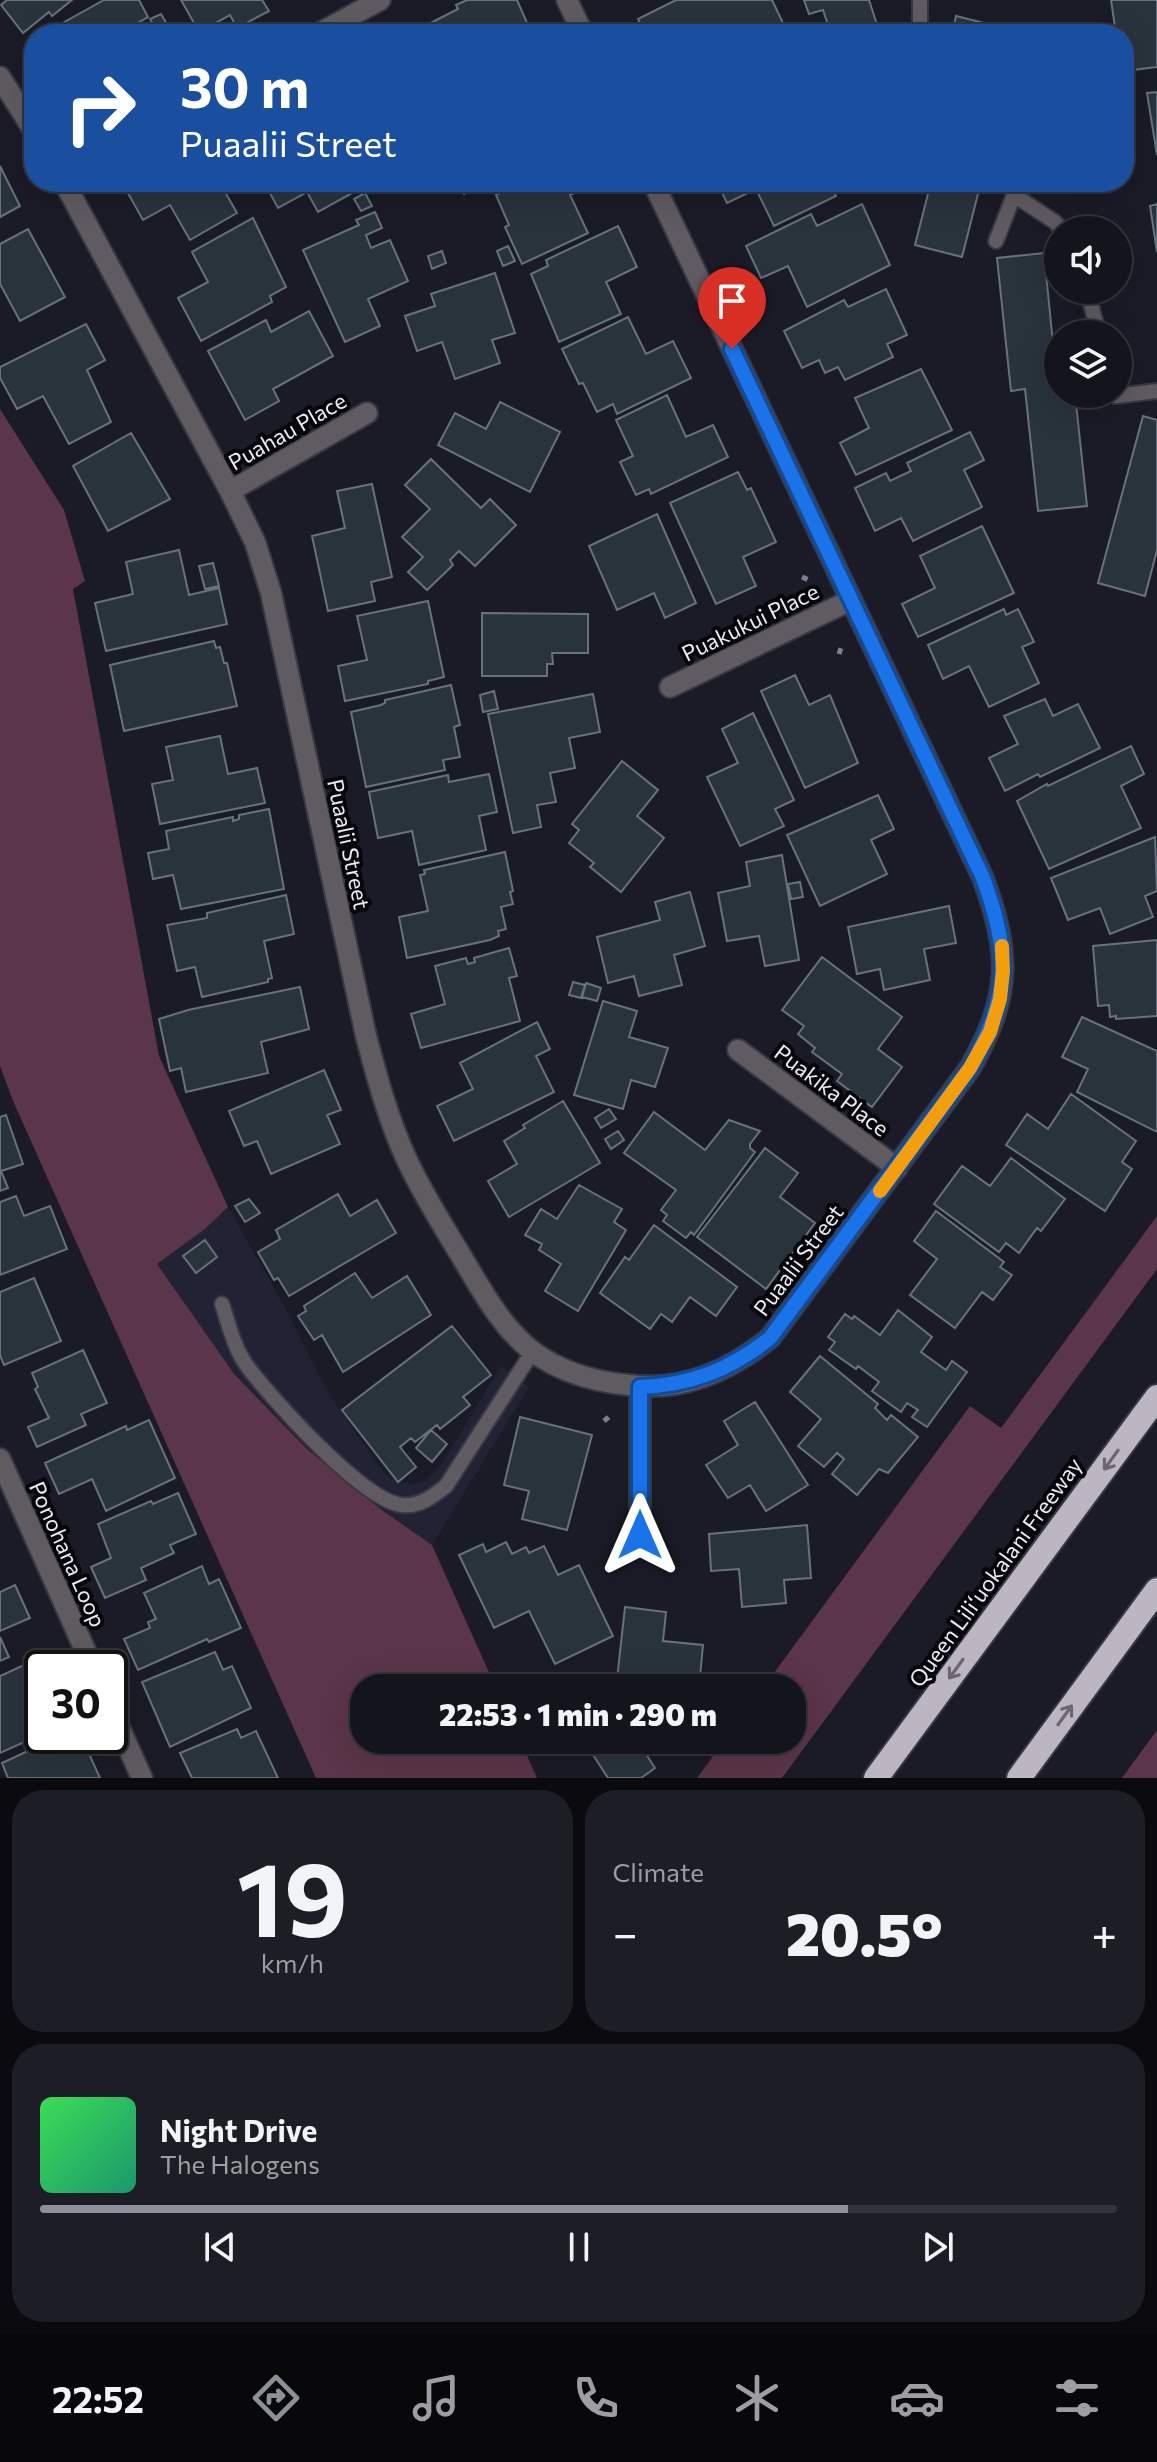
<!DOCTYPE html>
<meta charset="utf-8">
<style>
body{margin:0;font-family:Commissioner,sans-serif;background:#1d1d25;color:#f1f3f6;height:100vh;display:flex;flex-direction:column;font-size:30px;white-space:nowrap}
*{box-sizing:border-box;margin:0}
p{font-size:26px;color:#9d9ea3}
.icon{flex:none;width:44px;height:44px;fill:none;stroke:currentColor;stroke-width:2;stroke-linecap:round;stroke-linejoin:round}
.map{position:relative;height:1778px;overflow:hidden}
.details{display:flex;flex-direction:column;gap:12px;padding:12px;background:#0b0b0f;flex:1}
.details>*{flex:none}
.guide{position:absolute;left:24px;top:24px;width:1110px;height:168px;border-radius:32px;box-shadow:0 8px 32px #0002,0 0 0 2px #33333b;background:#1a4fa0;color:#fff;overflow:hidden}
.fabs{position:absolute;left:1044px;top:216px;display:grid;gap:16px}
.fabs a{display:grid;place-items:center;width:88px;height:88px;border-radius:50%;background:#14141c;box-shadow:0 8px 32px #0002,0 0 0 2px #33333b;font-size:40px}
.speed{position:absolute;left:24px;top:1650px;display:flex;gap:16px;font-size:40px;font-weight:700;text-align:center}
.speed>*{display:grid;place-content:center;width:104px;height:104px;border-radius:50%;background:#14141c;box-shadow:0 8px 32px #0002,0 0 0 2px #33333b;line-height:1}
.speed .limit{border:4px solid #111;border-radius:12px;background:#fff;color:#111}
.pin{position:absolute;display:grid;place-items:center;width:68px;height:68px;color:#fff;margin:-82px -34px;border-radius:50% 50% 50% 0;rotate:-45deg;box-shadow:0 0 8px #0007}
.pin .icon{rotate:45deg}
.me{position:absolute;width:88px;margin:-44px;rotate:0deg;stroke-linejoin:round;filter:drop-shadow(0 0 6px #0008)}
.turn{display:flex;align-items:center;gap:28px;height:168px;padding:0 24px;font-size:36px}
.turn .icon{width:104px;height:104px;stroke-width:2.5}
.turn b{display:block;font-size:56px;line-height:68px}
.big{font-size:60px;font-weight:800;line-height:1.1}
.details .widget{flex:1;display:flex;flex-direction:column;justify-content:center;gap:12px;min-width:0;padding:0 28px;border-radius:32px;background:#1d1d25}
.details .dial{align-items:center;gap:0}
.dial b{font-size:104px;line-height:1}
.song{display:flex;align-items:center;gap:24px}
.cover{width:96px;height:96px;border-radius:12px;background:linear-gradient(135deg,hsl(130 70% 55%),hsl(160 70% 35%))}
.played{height:8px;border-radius:4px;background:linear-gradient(90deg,#8c9099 75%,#33333b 75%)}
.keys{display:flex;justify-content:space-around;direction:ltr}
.heat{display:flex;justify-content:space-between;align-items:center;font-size:44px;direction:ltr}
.details .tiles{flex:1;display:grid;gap:12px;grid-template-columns:1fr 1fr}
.widget:last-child{grid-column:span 2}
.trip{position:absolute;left:350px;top:1674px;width:456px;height:80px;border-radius:32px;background:#14141c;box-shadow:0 8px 32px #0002,0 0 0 2px #33333b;font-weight:800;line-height:80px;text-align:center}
.tab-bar{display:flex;height:128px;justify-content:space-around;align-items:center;background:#08080b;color:#9d9ea3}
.tab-bar .icon{width:56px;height:56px}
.tab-bar .active{color:#8c9099}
.tab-bar b{font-size:36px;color:#f1f3f6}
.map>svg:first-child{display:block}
.built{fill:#212233}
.green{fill:#5b3549}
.building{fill:#29333c;stroke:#67727d;stroke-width:2}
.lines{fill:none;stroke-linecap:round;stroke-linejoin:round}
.lane-casing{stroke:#373843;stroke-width:18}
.street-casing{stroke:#373843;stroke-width:24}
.highway-casing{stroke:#373843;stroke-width:28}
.path{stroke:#7f808a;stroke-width:5;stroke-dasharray:6 6;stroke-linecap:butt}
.lane{stroke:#5f5b61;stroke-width:14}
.street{stroke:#5f5b61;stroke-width:20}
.highway{stroke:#beb5c3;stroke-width:24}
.oneway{stroke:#6b6670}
.route-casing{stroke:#114b97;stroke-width:20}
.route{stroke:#1a73e8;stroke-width:14}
.slow{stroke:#f59e0b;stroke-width:14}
.labels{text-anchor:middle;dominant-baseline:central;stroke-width:8;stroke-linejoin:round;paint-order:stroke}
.street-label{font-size:22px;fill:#ebecf5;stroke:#06060a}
</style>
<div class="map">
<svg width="1157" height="1778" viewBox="0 0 1157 1778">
<rect width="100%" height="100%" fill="#1a1b26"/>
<path class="built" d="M228,1207L287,1311L330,1396L385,1474L399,1482L413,1484L427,1480L439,1468L501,1366L529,1387L432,1545L379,1508L307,1449L235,1375L157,1264L205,1229Z"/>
<path class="green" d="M0,409L64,510L85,581L73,589L159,1056L228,1207L205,1229L157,1264L235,1375L307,1449L379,1508L432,1545L496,1688H364V1740H520L537,1778H316L13,1101L0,1066Z
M1157,1216V1269L782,1778H697L725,1740H792V1688H763L970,1406L1001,1428Z
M1157,1730V1778H1122Z"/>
<path class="building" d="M7,0H72L52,16L49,12L23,33L1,5Z
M104,0H139L148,17L123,31L125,34H43Z
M181,0H262L269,11L237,28L230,15L199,32Z
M467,0H517L528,25L508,34H409L458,9L456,5Z
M676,0H772L784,25L764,34H645L638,19Z
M804,0H869L880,34H831L823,10L809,14Z
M1111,0H1157V67L1124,71V34H1116Z
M161,14L168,26L157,32L150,19Z
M956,16L1004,28L1002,34H952Z
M1157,92V155L1147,93Z
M0,166L20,206L0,217Z
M137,182H239L224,190L237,213L190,240L170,205L143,220L125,188Z
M264,182H352L356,191L318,212L307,192L278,208Z
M459,182H489L464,194Z
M508,182H597L570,195L588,233L522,264L505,227L509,225L496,195L511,188Z
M717,182H830L836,196L774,226L756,189L727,203Z
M931,182H981L962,257L915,245Z
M365,193L372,206L361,211L354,199Z
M862,204L890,265L807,307L788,266L761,278L746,246L811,214L817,226Z
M1157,204V252L1150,206Z
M375,212L382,228L366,235L371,248L390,240L408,281L368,299L380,326L345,342L303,250L359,225L356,220Z
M253,218L286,287L270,296L272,302L201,341L178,298L208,282L192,252Z
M618,226L637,267L606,282L621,314L559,342L531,274L548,266L546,260Z
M28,229L65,297L20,321L0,284V244Z
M508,246L515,261L503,266L497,251Z
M442,251L446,263L432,269L428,256Z
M1044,253L1058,394H1075L1087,506L1038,511L1025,389L1011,391L997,258Z
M495,273L515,333L492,340L500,363L455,379L442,342L417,351L405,316L435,306L431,294Z
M886,289L907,335L887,344L893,357L845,380L838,367L825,373L819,360L802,368L784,331L844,300L848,307Z
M309,311L333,356L273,389L279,401L245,420L208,351L266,320L271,332Z
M628,317L646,354L673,341L691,378L617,414L613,404L597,412L583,383L579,384L562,349Z
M86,324L105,360L87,370L111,422L69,444L43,396L17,409L0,378V367Z
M921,369L952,430L856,475L840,443L869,428L855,398Z
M667,395L686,437L713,425L728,457L651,494L649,489L636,495L620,462L633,456L616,420Z
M500,402L560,432L530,492L438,445L455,413L486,429Z
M1143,416L1157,420V550L1145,596L1098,583Z
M970,432L984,460L964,470L982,507L913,541L901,518L875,531L855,488L886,473L890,481L911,471L907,463Z
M131,433L170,499L108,531L73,466Z
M431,459L481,508L490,499L516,525L475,566L459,551L450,560L453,565L427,590L408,572L423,557L402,537L430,509L405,485Z
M738,472L747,490L751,488L776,542L743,557L756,586L716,604L670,503Z
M372,484L392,577L371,582L375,601L328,611L312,536L345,528L337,491Z
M657,514L696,603L665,618L654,593L617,610L589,546Z
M982,526L1014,593L918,637L902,604L935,588L920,556Z
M179,550L189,595L219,588L227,624L106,651L95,603L133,594L126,562Z
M213,563L219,586L205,589L199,566Z
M428,601L444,677L428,681V684L345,701L338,666L367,660L357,616Z
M1004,609L1006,615L1018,609L1034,642L1022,647L1039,683L989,707L969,666L943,679L928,645Z
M482,613L588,614V653H552L553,664H547V676H482Z
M214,641L216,648L220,647L224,663H227L237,706L124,731L110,665Z
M795,675L809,705L830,695L858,763L805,788L761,691Z
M451,685L460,725L454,727L460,757L443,760L445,770L366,787L351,712L381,705L385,703V700Z
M494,691L498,709L483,712L480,695Z
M593,694L600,732L569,738L575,768L550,773L556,802L537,805L541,827L513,833L488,714Z
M1045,699L1053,716L1078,704L1100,748L1040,777L1038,774L1005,791L989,758L1018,744L1004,716Z
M753,713L794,800L775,809L784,826L740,846L707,777L738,763L722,729Z
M220,736L228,774L257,768L265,803L160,824L152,784L173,780L166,747Z
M1131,746L1144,774L1121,786L1141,828L1049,869L1017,801L1047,784L1048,786Z
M622,761L658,790L637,816L664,838L621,892L590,867L594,863L569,843L579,830L572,824Z
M489,774L497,812L479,816L486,850L419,865L412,831L378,838L369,792L448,775L449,782Z
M878,795L894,829L871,840L887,874L820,906L787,835Z
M269,809L284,889L181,909L173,875L153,879L148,853L169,849L166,831L233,817V821L239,819V815Z
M1155,837L1157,891L1145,896L1153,917L1110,934L1100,908L1068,920L1051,878Z
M505,852L513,891L510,892L513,904L501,907L506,929L498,931L499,936L490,940L407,958L399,917L428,911L420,875L425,874L424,870Z
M782,855L799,960L765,966L759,936L727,941L718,893L750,886L746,862Z
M800,882L803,897L791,899L788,884Z
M690,892L705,946L674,955L682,985L639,996L634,976L608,983L597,937L660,920L655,902Z
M286,895L294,934L264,941L272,978L268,979V982L202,997L195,967L177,971L167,925L207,918V913Z
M949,906L956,943L924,949L930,980L884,990L880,969L857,974L848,927Z
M1157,940V1016L1116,1019V1016L1110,1017L1109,1005L1098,1006L1093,946Z
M509,948L517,976L509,978L520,1021L421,1048L411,1014L445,1004L435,966L466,958L468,964L475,962L474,958Z
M822,957L902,1017L878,1049L902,1067L872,1107L837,1081L842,1074L812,1052L815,1048L798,1034L804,1026L782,1010Z
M573,982L585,985L581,998L569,995Z
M586,983L601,988L597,1001L582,997Z
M300,987L309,1029L261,1042L268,1073L186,1092L181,1068L170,1071L159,1019L188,1010Z
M603,1001L637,1011L629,1037L668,1048L655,1087L631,1080L623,1109L574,1095Z
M1082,1017L1157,1051V1132L1077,1092L1088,1069L1062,1057Z
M537,1022L550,1049L536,1056L554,1092L454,1141L437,1106L473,1089L460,1063Z
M324,1070L341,1110L327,1115L340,1144L271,1174L257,1141L244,1146L229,1111Z
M1071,1094L1136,1141L1122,1162L1132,1169L1105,1211L1006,1145L1027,1114L1048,1129Z
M563,1101L600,1163L509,1217L488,1181L517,1164L504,1141L525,1128L523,1125Z
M609,1109L616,1119L601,1128L595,1118Z
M654,1112L705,1150L729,1120L760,1131L750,1144V1148L755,1152L694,1235L691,1232L686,1238L663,1221L667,1215L661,1210L676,1190L624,1153Z
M6,1115L23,1164L1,1171L8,1188L0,1191V1117Z
M618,1131L624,1140L611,1149L605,1139Z
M765,1148L798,1173L780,1197L815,1223L766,1289L697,1237Z
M1011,1158L1065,1199L1041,1231L1037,1228L1019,1253L1006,1243L999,1252L934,1204L962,1166L990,1186Z
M579,1185L622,1209L614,1222L626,1230L578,1311L545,1291L561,1264L539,1250L542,1244L525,1235L541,1209L557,1219Z
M338,1194L350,1216L377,1200L396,1233L289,1296L278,1278L274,1280L258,1252L280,1239L276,1230Z
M16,1196L24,1216L50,1206L67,1249L0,1275V1202Z
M249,1199L260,1213L245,1222L235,1206Z
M936,1211L1004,1262L1000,1267L1012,1275L993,1300L982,1292L955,1328L910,1295L937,1259L914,1241Z
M654,1225L737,1287L716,1316L690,1297L672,1322L661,1314L650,1329L600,1293L625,1257L629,1260Z
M205,1240L217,1257L196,1273L183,1256Z
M355,1273L372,1298L407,1276L431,1315L343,1372L322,1335L314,1340L298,1316L306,1311L304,1306Z
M34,1278L61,1341L4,1365L0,1355V1292Z
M898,1310L932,1337L921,1352L946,1370L952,1361L967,1372L927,1427L912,1417L918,1410L907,1403L901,1412L872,1391L879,1382L858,1366L856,1369L829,1350L835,1342L828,1337L845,1314L852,1319L854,1316L880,1335Z
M452,1326L491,1375L463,1397L470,1405L440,1429L437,1425L415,1442L411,1438L400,1447L416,1467L398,1482L342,1410Z
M83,1350L107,1403L81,1414L86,1425L37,1447L28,1427L49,1418L35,1389L38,1387L32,1373Z
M820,1356L878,1404L875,1408L887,1420L891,1415L918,1437L888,1473L879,1469L857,1495L832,1474L844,1459L837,1453L824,1467L798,1446L821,1419L790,1392Z
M755,1402L808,1485L766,1511L750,1485L728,1498L706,1465L738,1445L724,1421Z
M520,1417L592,1435L567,1530L522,1519L529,1491L504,1485Z
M149,1420L175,1478L106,1511L92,1479L59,1494L45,1463L126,1426L127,1430Z
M431,1430L447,1444L432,1462L416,1448Z
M178,1493L196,1534L170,1545L174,1553L141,1568L146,1580L105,1598L91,1567L111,1558L98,1524L151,1501L153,1504Z
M807,1525L811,1578L784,1580L786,1603L742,1607L739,1569L711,1571L709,1534Z
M506,1542L512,1554L526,1547L529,1553L544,1546L558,1575L579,1565L613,1636L555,1664L529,1611L494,1628L459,1555L483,1544L486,1552Z
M202,1566L209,1584L219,1579L241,1628L209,1642L207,1639L138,1670L124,1639L150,1628L148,1622L156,1619L144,1593Z
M15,1585L30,1618L0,1631V1592Z
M625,1607L666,1612L663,1641L703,1645L699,1688H616Z
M0,1637L9,1657L0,1661Z
M215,1652L223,1670L232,1666L251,1708L170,1747L142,1682Z
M24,1665L29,1675L42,1669V1734L0,1753V1676Z
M237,1729L241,1738L256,1731L278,1778H192L180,1753Z
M60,1736H63L66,1741L81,1736L100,1778H8L2,1763Z
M599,1740H637L655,1768L641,1778H608L588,1747Z"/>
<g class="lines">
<g class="lane-casing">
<path id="lane" d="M920,34V0
M1015,182L1014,195L1055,222L1062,230
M996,241L1014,195
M1087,290L1099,334
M1115,394L1116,396L1157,391
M222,1304C229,1325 234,1348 247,1366C272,1399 363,1501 402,1505C420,1507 433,1496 446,1486L533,1351"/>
</g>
<g class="street-casing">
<path id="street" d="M567,0L583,34
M318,34L380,0
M0,77L34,131
M64,182L230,491L255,542L271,593L366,1036C377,1077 388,1119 406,1158C423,1195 445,1229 466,1264C485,1296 503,1328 532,1351C560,1372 596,1382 629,1385C683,1392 729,1371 770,1338L970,1068C1011,996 1011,955 983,878L653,182
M230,491L367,413
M670,687L851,600
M738,1050L897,1168
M0,1459L93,1668
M640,1535V1387
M110,1707L142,1778"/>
</g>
<g class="highway-casing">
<path id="highway" d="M876,1778L1157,1397
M1019,1778L1157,1590"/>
</g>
<path class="path" d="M802,577L809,580
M839,654L841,648
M604,1421L610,1416"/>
<use href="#lane" class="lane"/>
<use href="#street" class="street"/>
<use href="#highway" class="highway"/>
</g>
<defs><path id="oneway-shaft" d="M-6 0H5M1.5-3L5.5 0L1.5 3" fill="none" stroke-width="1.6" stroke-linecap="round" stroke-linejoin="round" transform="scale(2)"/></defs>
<g class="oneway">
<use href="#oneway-shaft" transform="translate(1111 1460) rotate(126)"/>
<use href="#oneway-shaft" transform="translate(956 1669) rotate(126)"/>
<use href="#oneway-shaft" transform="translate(1065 1715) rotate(-54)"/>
</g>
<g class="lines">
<g class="route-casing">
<path id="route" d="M640,1535V1387C691,1385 730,1370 770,1338L970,1068C1010,996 1011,955 983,878L732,349"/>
</g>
<use href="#route" class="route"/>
<path class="slow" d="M880,1191L970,1068L990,1032L1000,999L1003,971L1002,946"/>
</g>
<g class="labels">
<g class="street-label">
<text transform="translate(287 431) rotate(-30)">Puahau Place</text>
<text transform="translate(750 622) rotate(-26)">Puakukui Place</text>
<text transform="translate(349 844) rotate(78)">Puaalii Street</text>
<text transform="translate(832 1090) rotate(37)">Puakika Place</text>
<text transform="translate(798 1260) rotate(-53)">Puaalii Street</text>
<text transform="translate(68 1554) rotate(66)">Ponohana Loop</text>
<text transform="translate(995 1572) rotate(-54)">Queen Liliʻuokalani Freeway</text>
</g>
</g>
</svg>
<div class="fabs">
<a><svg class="icon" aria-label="sound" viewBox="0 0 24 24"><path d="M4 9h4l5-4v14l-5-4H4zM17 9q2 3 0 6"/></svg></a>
<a><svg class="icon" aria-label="layers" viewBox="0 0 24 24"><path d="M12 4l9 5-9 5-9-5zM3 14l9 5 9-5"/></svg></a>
</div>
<div class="speed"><div class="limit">30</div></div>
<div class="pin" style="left:732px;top:349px;background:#d93025"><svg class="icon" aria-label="arrive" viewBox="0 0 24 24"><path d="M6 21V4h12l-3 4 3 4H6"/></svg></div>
<svg class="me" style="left:640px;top:1535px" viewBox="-20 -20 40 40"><path d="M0-17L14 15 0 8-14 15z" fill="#1a73e8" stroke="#fff" stroke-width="4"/></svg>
<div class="trip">22:53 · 1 min · 290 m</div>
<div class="guide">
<div class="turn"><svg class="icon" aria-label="right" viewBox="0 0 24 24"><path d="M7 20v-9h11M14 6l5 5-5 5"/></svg><div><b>30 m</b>Puaalii Street</div></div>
</div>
</div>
<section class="details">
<div class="tiles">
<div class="widget dial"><b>19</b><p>km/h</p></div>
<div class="widget"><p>Climate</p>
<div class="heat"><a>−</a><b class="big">20.5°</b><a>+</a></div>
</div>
<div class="widget">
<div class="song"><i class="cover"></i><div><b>Night Drive</b><p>The Halogens</p></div></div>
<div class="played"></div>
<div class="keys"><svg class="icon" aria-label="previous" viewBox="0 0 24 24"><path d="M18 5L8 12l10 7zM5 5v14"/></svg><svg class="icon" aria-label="pause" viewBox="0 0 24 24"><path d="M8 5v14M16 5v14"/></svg><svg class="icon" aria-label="next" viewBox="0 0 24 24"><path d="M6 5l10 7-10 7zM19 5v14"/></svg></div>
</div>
</div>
</section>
<nav class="tab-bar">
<b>22:52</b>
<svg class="icon active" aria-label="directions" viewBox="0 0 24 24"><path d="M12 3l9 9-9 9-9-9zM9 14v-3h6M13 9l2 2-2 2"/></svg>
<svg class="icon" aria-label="music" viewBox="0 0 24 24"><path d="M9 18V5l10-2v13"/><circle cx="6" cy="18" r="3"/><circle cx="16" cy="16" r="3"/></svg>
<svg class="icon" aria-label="phone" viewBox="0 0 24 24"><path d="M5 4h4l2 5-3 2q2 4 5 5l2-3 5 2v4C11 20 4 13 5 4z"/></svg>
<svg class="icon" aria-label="climate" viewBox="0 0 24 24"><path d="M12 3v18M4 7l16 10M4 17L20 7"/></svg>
<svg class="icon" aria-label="car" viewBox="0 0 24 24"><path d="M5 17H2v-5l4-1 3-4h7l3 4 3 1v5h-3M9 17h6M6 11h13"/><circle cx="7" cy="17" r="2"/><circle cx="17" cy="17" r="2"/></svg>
<svg class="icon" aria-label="filters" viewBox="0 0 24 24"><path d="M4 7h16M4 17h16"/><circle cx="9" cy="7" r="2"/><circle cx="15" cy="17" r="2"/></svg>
</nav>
